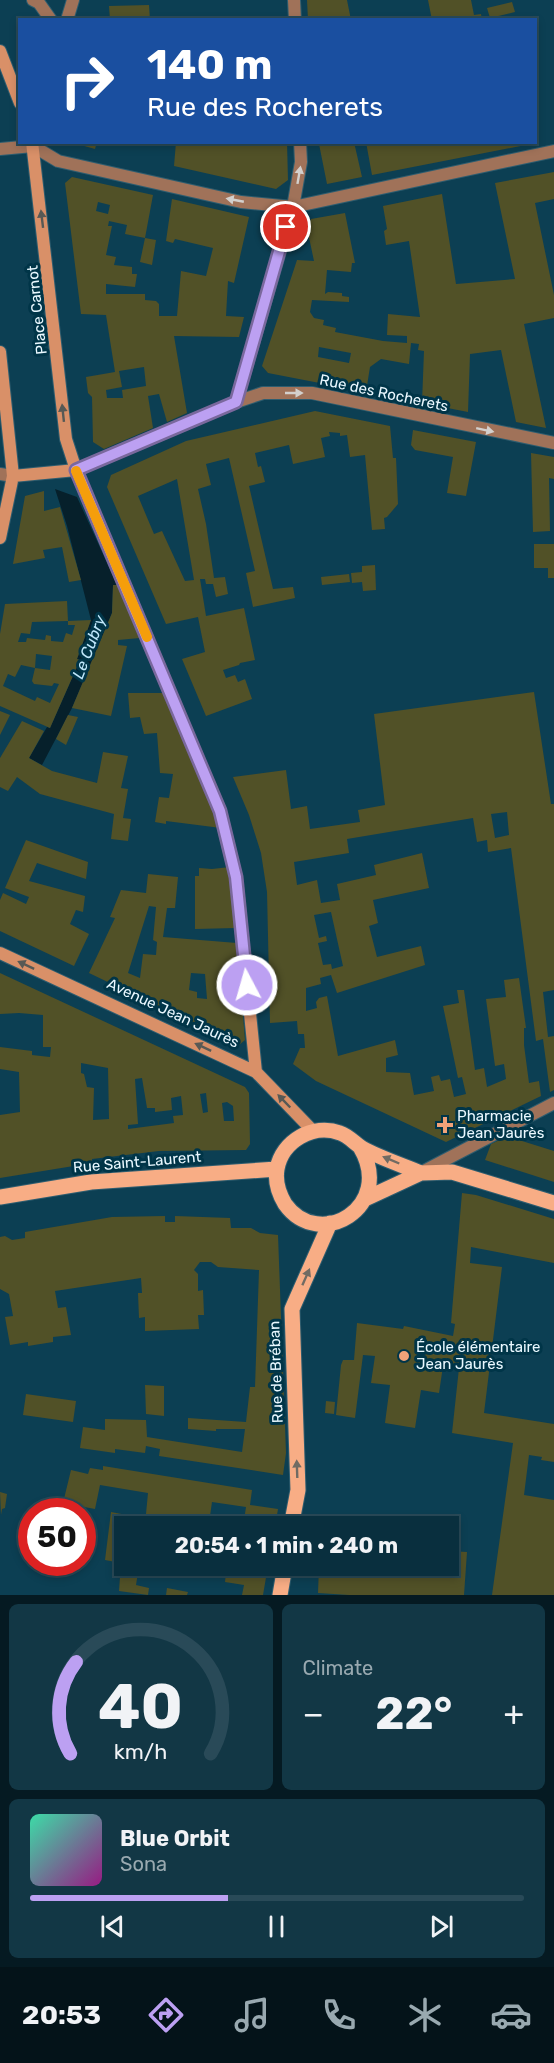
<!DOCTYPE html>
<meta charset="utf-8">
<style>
body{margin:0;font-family:Rubik,sans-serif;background:#123745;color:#f1f3f6;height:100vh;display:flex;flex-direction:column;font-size:22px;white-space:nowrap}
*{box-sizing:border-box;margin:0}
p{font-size:20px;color:#99a9b0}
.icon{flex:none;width:33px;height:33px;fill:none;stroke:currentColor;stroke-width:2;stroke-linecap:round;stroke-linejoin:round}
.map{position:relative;height:1595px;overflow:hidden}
.side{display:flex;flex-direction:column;gap:9px;padding:9px;background:#051a22;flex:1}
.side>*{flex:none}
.hud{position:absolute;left:18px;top:18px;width:519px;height:126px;border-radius:0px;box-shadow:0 3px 9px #0003,0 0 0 2px #294a58;background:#1a4fa0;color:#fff;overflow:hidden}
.speed{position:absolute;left:18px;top:1498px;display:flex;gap:12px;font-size:30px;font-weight:700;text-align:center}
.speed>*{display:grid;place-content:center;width:78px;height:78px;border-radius:50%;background:#092f3e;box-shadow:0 3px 9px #0003,0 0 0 2px #294a58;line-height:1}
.speed .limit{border:9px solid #d22;background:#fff;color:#111}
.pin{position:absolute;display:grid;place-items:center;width:51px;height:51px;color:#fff;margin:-26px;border:3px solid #fff;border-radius:50%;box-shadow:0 2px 6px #0007}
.me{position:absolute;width:66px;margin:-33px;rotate:354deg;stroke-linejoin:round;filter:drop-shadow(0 0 4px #0008)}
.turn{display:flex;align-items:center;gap:21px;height:126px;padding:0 30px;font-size:27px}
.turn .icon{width:78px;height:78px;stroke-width:2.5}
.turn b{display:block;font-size:42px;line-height:51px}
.big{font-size:45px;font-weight:700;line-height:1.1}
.side .card{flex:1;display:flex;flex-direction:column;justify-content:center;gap:9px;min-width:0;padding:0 21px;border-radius:9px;background:#123745}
.side .dial{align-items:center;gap:0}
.dial svg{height:156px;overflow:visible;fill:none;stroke:#294a58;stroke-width:7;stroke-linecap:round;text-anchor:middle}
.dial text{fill:#f1f3f6;stroke:none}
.song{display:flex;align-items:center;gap:18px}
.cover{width:72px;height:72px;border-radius:9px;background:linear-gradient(135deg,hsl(160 70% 55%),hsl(310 70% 35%))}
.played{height:6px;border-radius:3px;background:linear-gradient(90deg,#bca0f2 40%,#294a58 40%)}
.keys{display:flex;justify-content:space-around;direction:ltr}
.heat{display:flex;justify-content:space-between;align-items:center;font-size:33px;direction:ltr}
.side .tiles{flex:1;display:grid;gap:9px;grid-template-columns:1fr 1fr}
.card:last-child{grid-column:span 2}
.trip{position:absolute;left:114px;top:1516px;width:345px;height:60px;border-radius:0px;background:#092f3e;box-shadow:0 3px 9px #0003,0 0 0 2px #294a58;font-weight:700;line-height:60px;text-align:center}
.dock{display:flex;height:96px;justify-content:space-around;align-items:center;background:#041319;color:#99a9b0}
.dock .icon{width:42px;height:42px}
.dock .active{color:#bca0f2}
.dock b{font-size:27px;color:#f1f3f6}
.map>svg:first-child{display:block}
.water{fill:#06202b}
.building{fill:#515127;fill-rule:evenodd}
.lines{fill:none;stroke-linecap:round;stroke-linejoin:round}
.minor-casing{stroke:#2f5d6f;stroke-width:14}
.secondary-casing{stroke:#2f5d6f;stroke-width:14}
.primary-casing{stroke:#2f5d6f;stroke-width:17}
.minor{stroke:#a07259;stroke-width:12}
.secondary{stroke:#d99068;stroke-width:12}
.primary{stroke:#f8ad85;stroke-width:15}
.oneway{fill:#d3d0cd}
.oneway2{fill:#575955}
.oneway3{fill:#706b63}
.route-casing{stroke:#7a689d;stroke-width:15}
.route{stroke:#bca0f2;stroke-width:10}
.slow{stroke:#f59e0b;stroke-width:10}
.poi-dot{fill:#f0a279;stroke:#003548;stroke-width:2}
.labels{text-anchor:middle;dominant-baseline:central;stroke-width:6;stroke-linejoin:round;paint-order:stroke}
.street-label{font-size:15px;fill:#e9f8ff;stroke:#003548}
.poi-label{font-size:15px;fill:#e9f8ff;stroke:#003548;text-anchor:start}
.water-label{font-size:16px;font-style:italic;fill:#c0e8fb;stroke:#003548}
</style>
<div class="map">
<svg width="554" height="1595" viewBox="0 0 554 1595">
<rect width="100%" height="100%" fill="#0c3f53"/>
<path class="water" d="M55,489L77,497L117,585H113L112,613L72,708L42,765L29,758L47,727L50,728L80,660L77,659L91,620L67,526Z"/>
<path class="building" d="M307,0H347L351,20H308Z
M428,0H471L474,15L481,14L482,20H432Z
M512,2L515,12L490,18L487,8Z
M149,5L150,20H110L109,6Z
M70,142H97L95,149Z
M176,142H227V146H233V142H287L288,180L276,189L174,166Z
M328,142H354L362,177L327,184L319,144Z
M366,142H530L531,144L372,175Z
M554,172V199L535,203L554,295V318L524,324L546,428L516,422L501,350L470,354L468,412L422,403L424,351L418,350L419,344L411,343L409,364L381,359L370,367L366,392L268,373L262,366L297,260L314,261L307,228L311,219L345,213L355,263H352L351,272L327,270L325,294L328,292L342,293V296L349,297V302L312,300L310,312L314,318L324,320L323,325L336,328L335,332L383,341L407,343V336L387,335L388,314L420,317L409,241L386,245L384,231L387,229L383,206L442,194L456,284L515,279L495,183ZM319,347L351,353L349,363L318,357Z
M72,177L153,195L145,238L156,240L152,265L140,262L145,238L125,234L127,225L109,221L108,226H112L106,255L116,257L114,265L132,267V274H137L135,287L106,284V294H145V300L156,301L159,304V316H177L181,271L206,276L213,248L175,239L173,243L166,241L172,199L249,217L234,283L228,281L227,298L226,316L244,317L239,337L174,336L187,413L167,422L159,394L148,396L153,428L104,449L93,442L92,397L88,393L86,377L115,372L106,315L81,314L65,183ZM98,202L110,205L108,214L96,211ZM144,367L146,386L122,390L123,398H107L106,390L122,387L119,371Z
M315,411L390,426L393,458H396L398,504L387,517L384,518L385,529L372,530L365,455L350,457L347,435L340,436V433L329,432L330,436L321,438L325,457L293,464L289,445L255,453L258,467L261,466L265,482L249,486L273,589L293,587L295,598L253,607L246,573L255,571L229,458L206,464L211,485L198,489L206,524L214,578L225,577L228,594L216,597L213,584H206L205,579H200L206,616L244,608L255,660L240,663L239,665L223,670L226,678L235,675L238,682L245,679L252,699L206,716L182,659L205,652L198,617L166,624L107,487L111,475L186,441ZM177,479L194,580L185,581L162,531L154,534L138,496Z
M413,430L476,442L466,496L447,493L453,457L415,450L411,445Z
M531,453L554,457V479L549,478L550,531L533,532Z
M44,491V511L60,507L81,580L69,582L62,547L43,550L45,558L13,564L25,496Z
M534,544H554V578H548V568H534Z
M375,565L376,590L363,591L362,582L352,583L351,573L362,572V566Z
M349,574L350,582L322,585L321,577Z
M113,585H117L140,638L118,640V645L127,646L111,716L72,708L112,613Z
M67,601L68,621L32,622L30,634L21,633L18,642H26L27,638L45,640L46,635L51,636V641L63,642L66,633L72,635L75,625H68V621L91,620L77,659L80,660L50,728L0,706V634L5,604ZM36,654L52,656L50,670L35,668L32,681L34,684L52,686L54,683L59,684L50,703L37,697L35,701L3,686L8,674L15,677L21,665L35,668Z
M534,692L551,804H554V990L543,992L548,1037L554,1036V1090L550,1092L543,1039L536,1041L511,848L488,852L487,840L477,842L473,818L347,839L349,853L294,862L297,885L317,880L321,903L340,900L337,884L376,875L374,865L422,853L429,888L373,900L378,923L369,926L377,957L421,946L425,965L337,993L331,975L320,978L321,984L306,988V1011L317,1008L316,1002L319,998L327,996L338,1056L395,1040L398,1055L386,1058V1072L410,1073L414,1095L434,1091L431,1077L439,1075L441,1081L450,1079L454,1097L466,1094L462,1077L458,1078L443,1006L459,1003L457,990H464L475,1070L484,1068L487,1087L506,1079L504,1064L495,1066L486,999L506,997L504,980L519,978L526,1028H524V1045L529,1083L539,1081L541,1096L446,1142L316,1081L293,1064L300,1048H305L304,1034H298L297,1021L270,1023L267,892L261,853L249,815L233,777L286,770L291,809L307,806L310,829L360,822L358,810L385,805L374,714ZM507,812L509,835L495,838L491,814ZM331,912L343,966L332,969L331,964L323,965L318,943L327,941L326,936L319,938L314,915Z
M128,693H164L221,828L166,821V824L155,822L159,797L169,798L173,774L160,773L157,733L144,734L140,717L130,718Z
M0,711L10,715L0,735Z
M68,715L78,717L66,745L56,739Z
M22,721L44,731L29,758L52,771L97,783L103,752L128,756L121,788L128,789L123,818L131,819L128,841L111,839L114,814L40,794L17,777L8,791L0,787V758Z
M26,840L88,862L86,879L37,863L29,881L85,896L83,912L76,910L70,924L89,934L74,966L0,931V900L3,893L26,904L29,897L5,888Z
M230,867L236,928L195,929V876H199V868L212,869Z
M148,874L178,877L175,908H167L163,937L237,943L245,1040L239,1045L89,973L115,918L110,917L121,890L146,893ZM149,906L156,907L153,940L157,942L156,955L143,954L140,978L128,973ZM191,973L205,974L207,999L197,998V992L189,990Z
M0,973L245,1087L249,1093L250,1144L246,1150L159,1151L92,1159V1163L0,1178V1115L20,1112L19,1072L0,1069V1047L32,1051V1055L50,1057L51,1047H43V1015L19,1013L0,1014ZM81,1063L108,1068L109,1119L93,1120L94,1088L87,1087L84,1074L81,1073ZM142,1078L147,1108H155V1112L172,1110L171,1098L181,1096L183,1115L173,1116L174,1123L128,1129V1125L138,1124L135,1079ZM206,1093L208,1112L203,1113L200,1094ZM227,1102L233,1106L234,1121H224L222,1103Z
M521,1130L522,1141L554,1151V1182L485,1160L491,1144Z
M462,1193L476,1195L554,1219V1263L471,1247L470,1263L502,1267L484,1413L554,1424V1462L541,1460L542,1457L529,1455L524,1495L554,1500V1595H492L513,1443L452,1433L459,1368L443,1366L439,1393L421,1390L415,1428L385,1423L390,1385L371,1383L375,1356L363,1355L355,1418L336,1415L341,1365L343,1360H354L357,1323L403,1329L404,1326L453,1336L455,1324L451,1323Z
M165,1216V1222H175V1216L230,1218L231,1228H251L260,1233L278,1235L286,1453L283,1475L159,1456L160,1449L146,1446L145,1453L115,1449V1453L80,1448L83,1427L105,1430V1419L146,1420L147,1437L242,1452L245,1429H216V1431L188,1429V1418L246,1422L250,1387H255L259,1270L218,1267L211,1262H200L194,1270L198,1274V1291L203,1290L204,1315H198L199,1329L145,1331V1317L139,1318L138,1293H142L141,1278L55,1291L58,1308L66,1307L71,1335L53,1337V1342L28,1346V1342L10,1345L5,1317L13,1316L9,1294L0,1289V1237L5,1236L12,1240L25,1238V1232L112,1217Z
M145,1385L164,1386V1416L146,1414Z
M26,1394L76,1401L73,1422L23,1415Z
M326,1401L335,1402L334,1414L325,1413Z
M103,1466L252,1490L250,1505L278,1509L275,1527H243L246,1507L212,1502L209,1523L146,1514L148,1493L100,1485L95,1509L63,1503L71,1470L88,1474L90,1468L103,1470Z
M0,1492L7,1494L5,1508L2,1509L1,1515Z
M111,1512L127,1515L124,1527V1566H139L136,1585L149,1588L148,1595L119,1591L121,1563L105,1560Z
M448,1551L467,1552L464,1595H349L318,1593L319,1566H448Z
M198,1566H268L263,1595H242L244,1585L225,1582L226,1573Z
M167,1588L188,1592L187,1595H166Z"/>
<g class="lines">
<g class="minor-casing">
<path id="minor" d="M33,0L39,3L51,20
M294,0L295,20
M67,20L73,0
M0,149L33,146L58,161L241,202L293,207L554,151
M236,402L293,207L301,162L300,142
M76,470L236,402L263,393H312L554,443
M0,474L13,476
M422,1172L554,1103"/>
</g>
<g class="secondary-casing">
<path id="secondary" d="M0,51L20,103
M32,142L66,439L76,470L220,811L236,877L256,1072
M0,352L13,476L0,538
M13,476L76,470
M0,953L256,1072L313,1131"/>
</g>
<g class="primary-casing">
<path id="primary" d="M360,1147C396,1207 319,1252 285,1204C279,1194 275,1181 277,1169C282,1141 313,1123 340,1133C349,1136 354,1143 362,1148C380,1158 402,1165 421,1173
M0,1197L91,1182L277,1169
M365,1199L421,1173L452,1172L554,1203
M291,1527L298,1490L292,1309L330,1223
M280,1595L285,1566"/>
</g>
<use href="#minor" class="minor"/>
<use href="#secondary" class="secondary"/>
<use href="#primary" class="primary"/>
</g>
<defs><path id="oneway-solid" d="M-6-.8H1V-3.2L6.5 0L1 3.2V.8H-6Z" transform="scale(1.5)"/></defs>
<g class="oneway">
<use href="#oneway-solid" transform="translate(299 175) rotate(-80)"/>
<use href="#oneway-solid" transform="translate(235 200) rotate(-169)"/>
<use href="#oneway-solid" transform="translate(294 393)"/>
<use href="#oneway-solid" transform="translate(485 430) rotate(12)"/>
</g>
<g class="oneway2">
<use href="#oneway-solid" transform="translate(42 219) rotate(-97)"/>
<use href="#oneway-solid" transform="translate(63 413) rotate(-96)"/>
<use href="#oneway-solid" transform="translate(26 965) rotate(-155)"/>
<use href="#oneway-solid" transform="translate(203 1047) rotate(-155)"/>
<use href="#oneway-solid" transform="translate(284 1101) rotate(-134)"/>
</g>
<g class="oneway3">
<use href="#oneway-solid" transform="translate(391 1160) rotate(-157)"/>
<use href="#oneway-solid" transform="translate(306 1277) rotate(-66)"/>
<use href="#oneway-solid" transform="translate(297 1469) rotate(-92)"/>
</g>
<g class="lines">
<g class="route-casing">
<path id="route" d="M247,985L236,877L220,811L76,470L236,402L286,227"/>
</g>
<use href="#route" class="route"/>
<path class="slow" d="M76,471L147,637"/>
</g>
<g class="poi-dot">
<path d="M442 1116h6v6h6v6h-6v6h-6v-6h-6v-6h6z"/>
<circle cx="404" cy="1356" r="6"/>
</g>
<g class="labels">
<g class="street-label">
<text transform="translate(37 310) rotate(-96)">Place Carnot</text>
<text transform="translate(384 393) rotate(12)">Rue des Rocherets</text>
<text transform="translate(173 1013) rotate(25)">Avenue Jean Jaurès</text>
<text transform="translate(137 1162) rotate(-5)">Rue Saint-Laurent</text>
<text transform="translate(276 1372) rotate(-92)">Rue de Bréban</text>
</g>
<g class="poi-label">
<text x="457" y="1116">Pharmacie<tspan x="457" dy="17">Jean Jaurès</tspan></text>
<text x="416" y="1347">École élémentaire<tspan x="416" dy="17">Jean Jaurès</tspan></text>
</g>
<g class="water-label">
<text transform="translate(89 647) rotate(-69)">Le Cubry</text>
</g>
</g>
</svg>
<div class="speed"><div class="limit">50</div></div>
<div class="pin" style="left:286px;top:227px;background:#d93025"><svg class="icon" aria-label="arrive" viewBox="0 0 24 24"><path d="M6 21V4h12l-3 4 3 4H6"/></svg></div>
<svg class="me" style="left:247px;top:985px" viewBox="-20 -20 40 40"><circle r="17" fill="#bca0f2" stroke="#fff" stroke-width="3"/><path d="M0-11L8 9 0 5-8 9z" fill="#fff"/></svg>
<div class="trip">20:54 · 1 min · 240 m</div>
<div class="hud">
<div class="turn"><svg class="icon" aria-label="right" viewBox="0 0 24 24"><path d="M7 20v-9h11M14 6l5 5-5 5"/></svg><div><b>140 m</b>Rue des Rocherets</div></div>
</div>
</div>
<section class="side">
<div class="tiles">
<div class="card dial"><svg viewBox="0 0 100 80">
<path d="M14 69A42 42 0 1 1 86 69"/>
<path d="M14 69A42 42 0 0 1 17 22" stroke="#bca0f2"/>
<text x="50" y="56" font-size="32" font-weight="700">40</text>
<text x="50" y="72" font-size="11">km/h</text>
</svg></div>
<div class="card"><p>Climate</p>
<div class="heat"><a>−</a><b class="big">22°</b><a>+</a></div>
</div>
<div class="card">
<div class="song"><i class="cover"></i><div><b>Blue Orbit</b><p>Sona</p></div></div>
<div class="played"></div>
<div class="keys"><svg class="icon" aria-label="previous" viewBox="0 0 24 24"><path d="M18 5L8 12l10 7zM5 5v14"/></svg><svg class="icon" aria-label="pause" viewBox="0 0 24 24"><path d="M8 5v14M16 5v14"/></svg><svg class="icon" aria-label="next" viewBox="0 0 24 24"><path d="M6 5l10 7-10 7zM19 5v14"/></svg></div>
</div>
</div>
</section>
<nav class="dock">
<b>20:53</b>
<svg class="icon active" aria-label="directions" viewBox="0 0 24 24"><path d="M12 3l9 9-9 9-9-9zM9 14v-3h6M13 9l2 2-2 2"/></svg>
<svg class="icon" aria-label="music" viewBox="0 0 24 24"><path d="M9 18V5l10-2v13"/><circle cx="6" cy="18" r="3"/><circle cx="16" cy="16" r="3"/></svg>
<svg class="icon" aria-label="phone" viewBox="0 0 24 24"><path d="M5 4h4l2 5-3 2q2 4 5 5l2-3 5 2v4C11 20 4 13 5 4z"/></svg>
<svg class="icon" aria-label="climate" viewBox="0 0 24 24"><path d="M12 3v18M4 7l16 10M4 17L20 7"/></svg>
<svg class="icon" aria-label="car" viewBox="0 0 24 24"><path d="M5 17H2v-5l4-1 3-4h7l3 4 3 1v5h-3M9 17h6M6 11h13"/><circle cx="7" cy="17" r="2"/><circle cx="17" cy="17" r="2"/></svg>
</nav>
